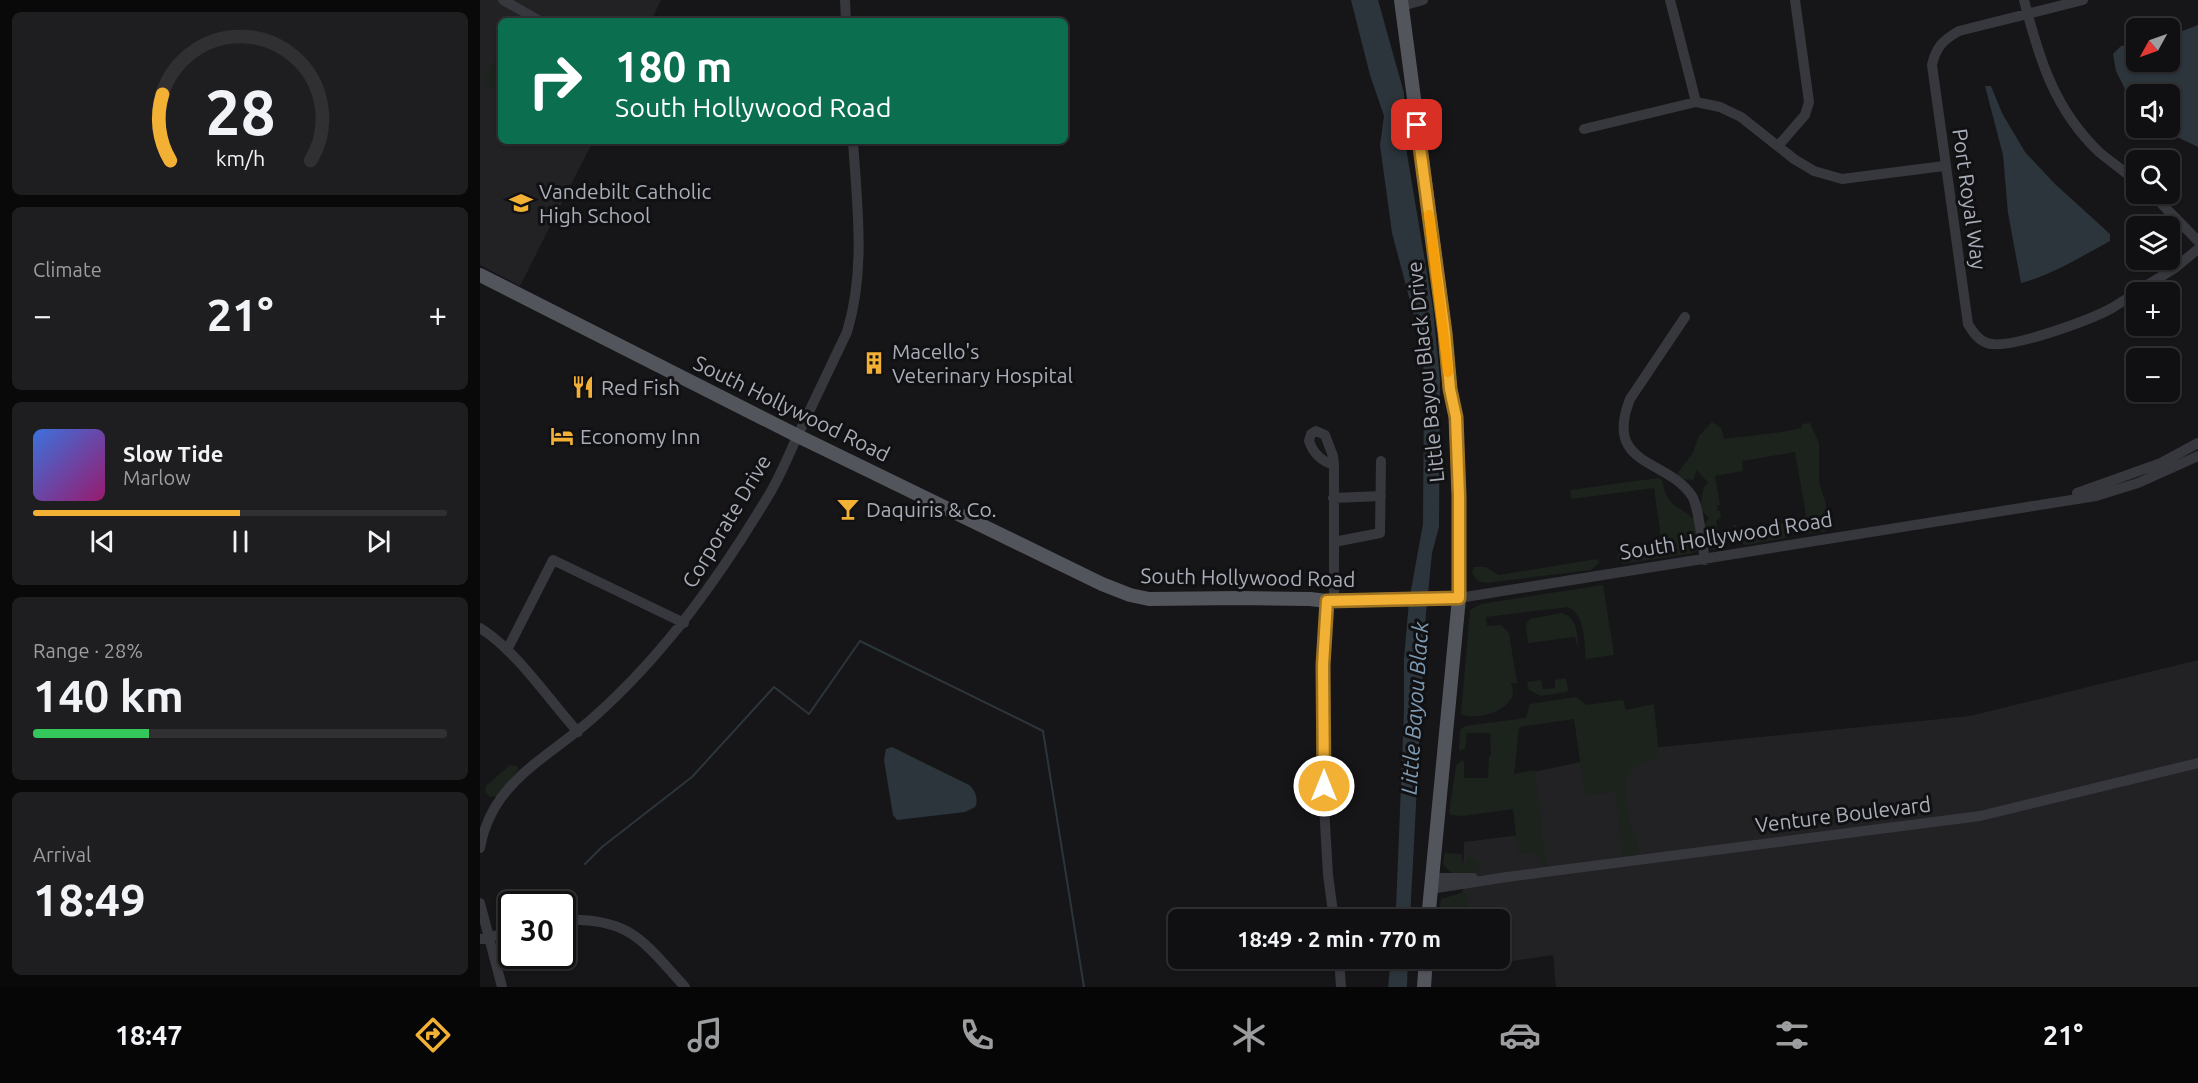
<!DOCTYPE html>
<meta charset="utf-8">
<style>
body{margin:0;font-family:Ubuntu,sans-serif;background:#1e1e20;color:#f1f3f6;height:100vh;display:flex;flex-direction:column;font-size:22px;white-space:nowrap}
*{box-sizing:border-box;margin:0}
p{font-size:20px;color:#9c9d9f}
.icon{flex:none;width:33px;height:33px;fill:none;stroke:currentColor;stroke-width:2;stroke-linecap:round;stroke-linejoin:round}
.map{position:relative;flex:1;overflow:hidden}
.sheet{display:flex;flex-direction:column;gap:12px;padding:12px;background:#09090a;width:480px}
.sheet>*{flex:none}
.banner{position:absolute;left:18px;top:18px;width:570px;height:126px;border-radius:9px;box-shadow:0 2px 4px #0004,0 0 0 2px #303032;background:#0b6e4f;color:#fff;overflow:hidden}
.needle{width:39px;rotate:230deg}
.controls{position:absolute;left:1646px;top:18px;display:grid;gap:12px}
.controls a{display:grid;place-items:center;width:54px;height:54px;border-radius:9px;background:#101012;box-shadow:0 2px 4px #0004,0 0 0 2px #303032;font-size:30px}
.speed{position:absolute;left:18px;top:891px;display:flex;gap:12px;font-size:30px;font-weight:700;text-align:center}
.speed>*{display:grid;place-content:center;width:78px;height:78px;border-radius:50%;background:#101012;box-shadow:0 2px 4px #0004,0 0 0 2px #303032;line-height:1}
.speed .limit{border:3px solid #111;border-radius:9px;background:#fff;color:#111}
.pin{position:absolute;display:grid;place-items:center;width:51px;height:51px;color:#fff;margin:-26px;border-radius:12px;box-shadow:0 3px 9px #0006}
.me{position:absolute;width:66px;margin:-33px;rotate:0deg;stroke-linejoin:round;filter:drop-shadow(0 0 4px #0008)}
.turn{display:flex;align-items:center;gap:21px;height:126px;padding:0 18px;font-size:27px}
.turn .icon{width:78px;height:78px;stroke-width:2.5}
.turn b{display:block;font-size:42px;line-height:51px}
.big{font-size:45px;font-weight:700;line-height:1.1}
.sheet .tile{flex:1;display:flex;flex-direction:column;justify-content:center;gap:9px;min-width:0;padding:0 21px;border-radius:9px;background:#1e1e20}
.sheet .dial{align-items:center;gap:0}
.dial svg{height:156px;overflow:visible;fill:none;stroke:#303032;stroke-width:7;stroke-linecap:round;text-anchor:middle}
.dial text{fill:#f1f3f6;stroke:none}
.song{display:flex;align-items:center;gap:18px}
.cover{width:72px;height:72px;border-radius:9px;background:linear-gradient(135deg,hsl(220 70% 55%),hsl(320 70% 35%))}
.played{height:6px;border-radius:3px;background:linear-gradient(90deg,#f2b134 50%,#303032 50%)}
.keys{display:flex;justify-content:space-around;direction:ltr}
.heat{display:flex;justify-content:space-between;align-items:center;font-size:33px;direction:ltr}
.charge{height:9px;border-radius:4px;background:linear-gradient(90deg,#34c759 28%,#303032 0)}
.trip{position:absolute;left:688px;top:909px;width:342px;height:60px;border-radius:9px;background:#101012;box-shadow:0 2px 4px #0004,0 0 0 2px #303032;font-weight:700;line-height:60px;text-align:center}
.dock{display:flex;height:96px;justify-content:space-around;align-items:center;background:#060607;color:#9c9d9f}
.dock .icon{width:42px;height:42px}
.dock .on{color:#f2b134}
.dock b{font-size:27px;color:#f1f3f6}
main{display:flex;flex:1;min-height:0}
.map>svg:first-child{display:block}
.built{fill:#222225}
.green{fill:#1c231d}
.water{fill:#2c353c}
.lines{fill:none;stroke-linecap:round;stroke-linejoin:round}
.stream{stroke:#2c353c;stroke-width:2}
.minor{stroke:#37383d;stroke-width:10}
.major{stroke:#53555c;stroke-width:14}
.route-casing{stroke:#9d7322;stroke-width:15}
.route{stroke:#f2b134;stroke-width:10}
.slow{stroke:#f59e0b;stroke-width:10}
.labels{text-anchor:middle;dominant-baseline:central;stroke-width:6;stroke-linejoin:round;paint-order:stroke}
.poi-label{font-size:21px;fill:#a8adb8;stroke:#111113;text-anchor:start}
.street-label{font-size:21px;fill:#a8adb8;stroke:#111113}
.water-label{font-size:22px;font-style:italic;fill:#7f9bb3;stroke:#111113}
</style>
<main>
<section class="sheet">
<div class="tile dial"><svg viewBox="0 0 100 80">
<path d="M14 69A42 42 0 1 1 86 69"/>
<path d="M14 69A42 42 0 0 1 10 35" stroke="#f2b134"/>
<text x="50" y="56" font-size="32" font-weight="700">28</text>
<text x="50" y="72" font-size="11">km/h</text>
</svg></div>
<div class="tile"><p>Climate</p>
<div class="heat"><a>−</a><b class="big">21°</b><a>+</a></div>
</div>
<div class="tile">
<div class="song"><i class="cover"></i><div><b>Slow Tide</b><p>Marlow</p></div></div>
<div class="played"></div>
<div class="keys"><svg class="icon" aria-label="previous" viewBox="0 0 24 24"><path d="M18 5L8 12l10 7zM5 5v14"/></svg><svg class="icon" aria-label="pause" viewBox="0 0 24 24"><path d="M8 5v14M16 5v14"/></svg><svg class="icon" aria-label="next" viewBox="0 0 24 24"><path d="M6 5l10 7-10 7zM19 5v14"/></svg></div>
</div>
<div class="tile"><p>Range · 28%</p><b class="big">140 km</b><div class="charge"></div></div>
<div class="tile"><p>Arrival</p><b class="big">18:49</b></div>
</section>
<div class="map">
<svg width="1718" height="987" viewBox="0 0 1718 987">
<rect width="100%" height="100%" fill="#161618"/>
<path class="built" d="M0,0H181L171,21H21V141H113L40,286L0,265Z
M1718,660V987H1076L1073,955L981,969V959L1020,958V920L982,919L984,842L1055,833L1049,773L1161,749L1490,716Z"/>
<path class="green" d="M21,48V92L7,85L5,79Z
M1232,422L1241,428L1244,439C1270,435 1297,434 1322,428V424L1330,423L1339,443V483L1345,501L1349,524L1346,531L1326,534L1319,529L1318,519L1326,515L1315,452L1262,461L1263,471L1235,476L1240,505H1237L1238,511H1240L1241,517L1236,521L1238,533H1246L1248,540L1242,548L1234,550L1228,548L1223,526L1229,518L1221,510C1219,502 1224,495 1223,488L1228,483L1217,470L1213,480L1203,479L1197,474L1212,454L1219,436Z
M1178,478L1182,480C1187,507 1196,504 1214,519L1219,549L1213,553L1143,564L1137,558L1141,549L1174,544L1181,538L1174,488L1091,499L1090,490Z
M1307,516H1309L1311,529L1305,538L1266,545L1256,540L1254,525H1256L1257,530L1307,522Z
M1116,559L1120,562L1111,570L1006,583L998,581L992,573L994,567H1005L1019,575Z
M1123,585L1134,655L1106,659C1104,642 1106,616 1088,607L1006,617L1007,626L1021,625L1029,633L1037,683H1031C1032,687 1034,693 1032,697C1025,712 996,721 981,714L990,610L1001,604Z
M1081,613C1099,617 1097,637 1099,652L1095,637L1048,643L1046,624L1050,619Z
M1086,678L1088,690L1086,692L1061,696L1049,690L1047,682L1061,680L1063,689L1075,688V680Z
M1096,697L1106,705L1143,700L1146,710L1174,704L1179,757C1167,761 1154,765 1147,777C1142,784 1151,834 1158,841L1160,851L1156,856L1149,857L1142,854L1135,792L1105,795L1094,719L1039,727L1034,774L1055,770L1066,865L1064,866L1060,865L1059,856L1054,852L1038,854L1033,809L983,816L971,815L969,812L976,766L982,760L984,762V778H1008L1009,756L1011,755L1010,733H987L985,749L979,750L980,730L985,726L1046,718L1050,704Z
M30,765L37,766L38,770L17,796L10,797L5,792L6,786Z
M965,853L982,854V863H986L988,857C993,860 1001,861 1000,869C993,875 979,875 970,872L963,864Z
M984,892L988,896L987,919H958L961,899Z"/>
<path class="water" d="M871,0H898L924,93L926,148L953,309L960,380L959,527L952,553L946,613L930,919H916V909L924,711V659L929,601L943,524L944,387L943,350L912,233L900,145L904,116L890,75Z
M1718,25V147L1695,136L1687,128H1689V94H1656L1655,109L1636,71L1633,54L1641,46L1656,44V62H1689V36Z
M1505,86H1511L1522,113L1545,152L1575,184L1630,234V241C1602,256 1572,275 1541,283L1528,213L1523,155Z
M412,747L489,785C495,790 499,799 495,807L485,812L417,820L413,815L404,760L406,749Z
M911,959H928L927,987H908Z"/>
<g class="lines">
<path class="stream" d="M105,864L122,847L212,777L294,687L329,714L380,641L563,731L604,987"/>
<path class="minor" d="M23,0L60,21
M365,0L366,21
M1190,0L1216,102
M1544,0C1559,58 1574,109 1619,152C1631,162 1644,171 1656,181
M1603,0L1479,31C1463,40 1456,47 1452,65L1488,324C1493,332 1498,340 1507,343C1528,351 1612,319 1632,308C1640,303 1648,298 1656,293
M922,6L943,0
M1104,129L1216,102L1240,107L1261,117L1314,159L1334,171L1362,179L1464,166
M1298,146L1325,115L1329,102L1315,0
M1672,194L1718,241
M1656,292L1695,268L1718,249
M1205,317L1150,399C1123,467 1187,458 1212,496C1219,507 1222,545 1225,560
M854,465C841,461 833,453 829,441L831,434L836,431L845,435L853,456L854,465V601
M1597,493L1681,463L1718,443
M853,498L901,496
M854,542L900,533L901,461
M979,598L1616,496L1658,483L1718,456
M847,601L843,665L845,708L844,806L848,875L854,920
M0,628C35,649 69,700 98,732
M27,650L73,560L204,623
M0,848C12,780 69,758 114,717C186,653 241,575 290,493C300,476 308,457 316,439C333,404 350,368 367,332C386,270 377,205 373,141
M951,878H993
M950,889L1027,877L1500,816L1718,763
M0,903L22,987
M82,920C150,917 163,941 205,987
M0,939L32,932
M859,958L861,987"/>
<path class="major" d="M921,0L965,333L970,389L976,418L979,496V598L948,920
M0,275L318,436L622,584L650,595L669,599L760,598L830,599L847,601L979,598
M944,987L946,958"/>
</g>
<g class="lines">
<g class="route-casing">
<path id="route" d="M844,786L843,665L847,601L979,598V496L976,417L970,389L965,333L937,125"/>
</g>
<use href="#route" class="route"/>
<path class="slow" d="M949,215L968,372"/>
</g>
<defs>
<g id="school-bare" transform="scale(1.8)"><path d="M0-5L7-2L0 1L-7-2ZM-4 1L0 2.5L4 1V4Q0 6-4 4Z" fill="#f2b134" stroke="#111113" stroke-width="2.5" paint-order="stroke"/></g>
<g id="building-bare" transform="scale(1.8)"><path d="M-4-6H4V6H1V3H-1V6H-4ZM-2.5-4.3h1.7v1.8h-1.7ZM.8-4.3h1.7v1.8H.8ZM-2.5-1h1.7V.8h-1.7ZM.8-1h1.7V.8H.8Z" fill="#f2b134" stroke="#111113" stroke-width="2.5" paint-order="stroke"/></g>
<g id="restaurant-bare" transform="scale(1.8)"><path d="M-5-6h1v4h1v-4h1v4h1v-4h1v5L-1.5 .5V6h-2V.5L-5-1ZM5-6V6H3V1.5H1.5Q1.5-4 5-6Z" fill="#f2b134" stroke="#111113" stroke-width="2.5" paint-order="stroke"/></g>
<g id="hotel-bare" transform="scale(1.8)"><path d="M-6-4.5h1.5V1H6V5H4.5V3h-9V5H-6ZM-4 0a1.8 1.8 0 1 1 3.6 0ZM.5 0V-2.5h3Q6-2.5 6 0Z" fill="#f2b134" stroke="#111113" stroke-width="2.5" paint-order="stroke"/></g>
<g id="bar-bare" transform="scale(1.8)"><path d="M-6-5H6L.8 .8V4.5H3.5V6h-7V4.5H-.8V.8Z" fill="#f2b134" stroke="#111113" stroke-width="2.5" paint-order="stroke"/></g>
</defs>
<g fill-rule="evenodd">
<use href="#school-bare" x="41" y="203"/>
<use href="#building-bare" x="394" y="363"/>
<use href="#restaurant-bare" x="103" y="387"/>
<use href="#hotel-bare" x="82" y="436"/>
<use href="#bar-bare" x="368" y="509"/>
</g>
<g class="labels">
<g class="poi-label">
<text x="59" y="191">Vandebilt Catholic<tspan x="59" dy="24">High School</tspan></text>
<text x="412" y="351">Macello's<tspan x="412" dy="24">Veterinary Hospital</tspan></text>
<text x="121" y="387">Red Fish</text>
<text x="100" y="436">Economy Inn</text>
<text x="386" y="509">Daquiris &amp; Co.</text>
</g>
<g class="street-label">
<text transform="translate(1490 199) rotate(82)">Port Royal Way</text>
<text transform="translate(945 372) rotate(-96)">Little Bayou Black Drive</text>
<text transform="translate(312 408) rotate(26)">South Hollywood Road</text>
<text transform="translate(246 521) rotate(-59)">Corporate Drive</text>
<text transform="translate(1246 535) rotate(-9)">South Hollywood Road</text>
<text transform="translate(768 577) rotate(1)">South Hollywood Road</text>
<text transform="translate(1363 814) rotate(-7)">Venture Boulevard</text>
</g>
<g class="water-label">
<text transform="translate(934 708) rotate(-86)">Little Bayou Black</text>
</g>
</g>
</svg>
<div class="controls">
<a><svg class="needle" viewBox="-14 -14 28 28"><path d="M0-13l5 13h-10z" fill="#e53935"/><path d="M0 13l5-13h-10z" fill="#9c9d9f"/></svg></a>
<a><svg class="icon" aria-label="sound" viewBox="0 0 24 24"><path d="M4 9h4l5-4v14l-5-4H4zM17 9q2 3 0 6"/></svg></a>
<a><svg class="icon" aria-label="search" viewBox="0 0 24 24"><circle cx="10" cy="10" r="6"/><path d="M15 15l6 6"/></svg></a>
<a><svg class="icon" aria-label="layers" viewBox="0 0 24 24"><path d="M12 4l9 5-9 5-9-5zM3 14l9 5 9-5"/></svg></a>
<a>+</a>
<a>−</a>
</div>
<div class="speed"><div class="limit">30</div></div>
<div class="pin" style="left:937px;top:125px;background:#d93025"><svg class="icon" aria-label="arrive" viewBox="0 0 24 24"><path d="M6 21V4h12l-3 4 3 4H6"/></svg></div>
<svg class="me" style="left:844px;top:786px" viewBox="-20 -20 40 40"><circle r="17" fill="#f2b134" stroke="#fff" stroke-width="3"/><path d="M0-11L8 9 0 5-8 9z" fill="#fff"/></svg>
<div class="trip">18:49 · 2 min · 770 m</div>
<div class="banner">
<div class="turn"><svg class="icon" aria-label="right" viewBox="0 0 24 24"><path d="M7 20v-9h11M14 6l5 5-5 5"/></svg><div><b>180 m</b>South Hollywood Road</div></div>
</div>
</div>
</main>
<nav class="dock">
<b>18:47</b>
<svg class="icon on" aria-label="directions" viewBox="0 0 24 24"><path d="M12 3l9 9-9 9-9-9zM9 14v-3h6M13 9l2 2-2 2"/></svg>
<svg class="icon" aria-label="music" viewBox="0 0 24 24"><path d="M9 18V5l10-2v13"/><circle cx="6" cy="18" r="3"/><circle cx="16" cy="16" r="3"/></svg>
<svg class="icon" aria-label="phone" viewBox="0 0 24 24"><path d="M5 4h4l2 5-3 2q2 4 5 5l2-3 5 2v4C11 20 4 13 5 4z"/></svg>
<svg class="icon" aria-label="climate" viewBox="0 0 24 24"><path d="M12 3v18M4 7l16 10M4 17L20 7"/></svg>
<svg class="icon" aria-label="car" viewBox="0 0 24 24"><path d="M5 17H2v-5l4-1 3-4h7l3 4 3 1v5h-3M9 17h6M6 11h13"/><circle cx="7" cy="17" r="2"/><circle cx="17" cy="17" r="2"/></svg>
<svg class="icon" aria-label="filters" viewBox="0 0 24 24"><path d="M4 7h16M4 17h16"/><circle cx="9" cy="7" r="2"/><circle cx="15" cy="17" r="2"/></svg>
<b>21°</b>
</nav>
